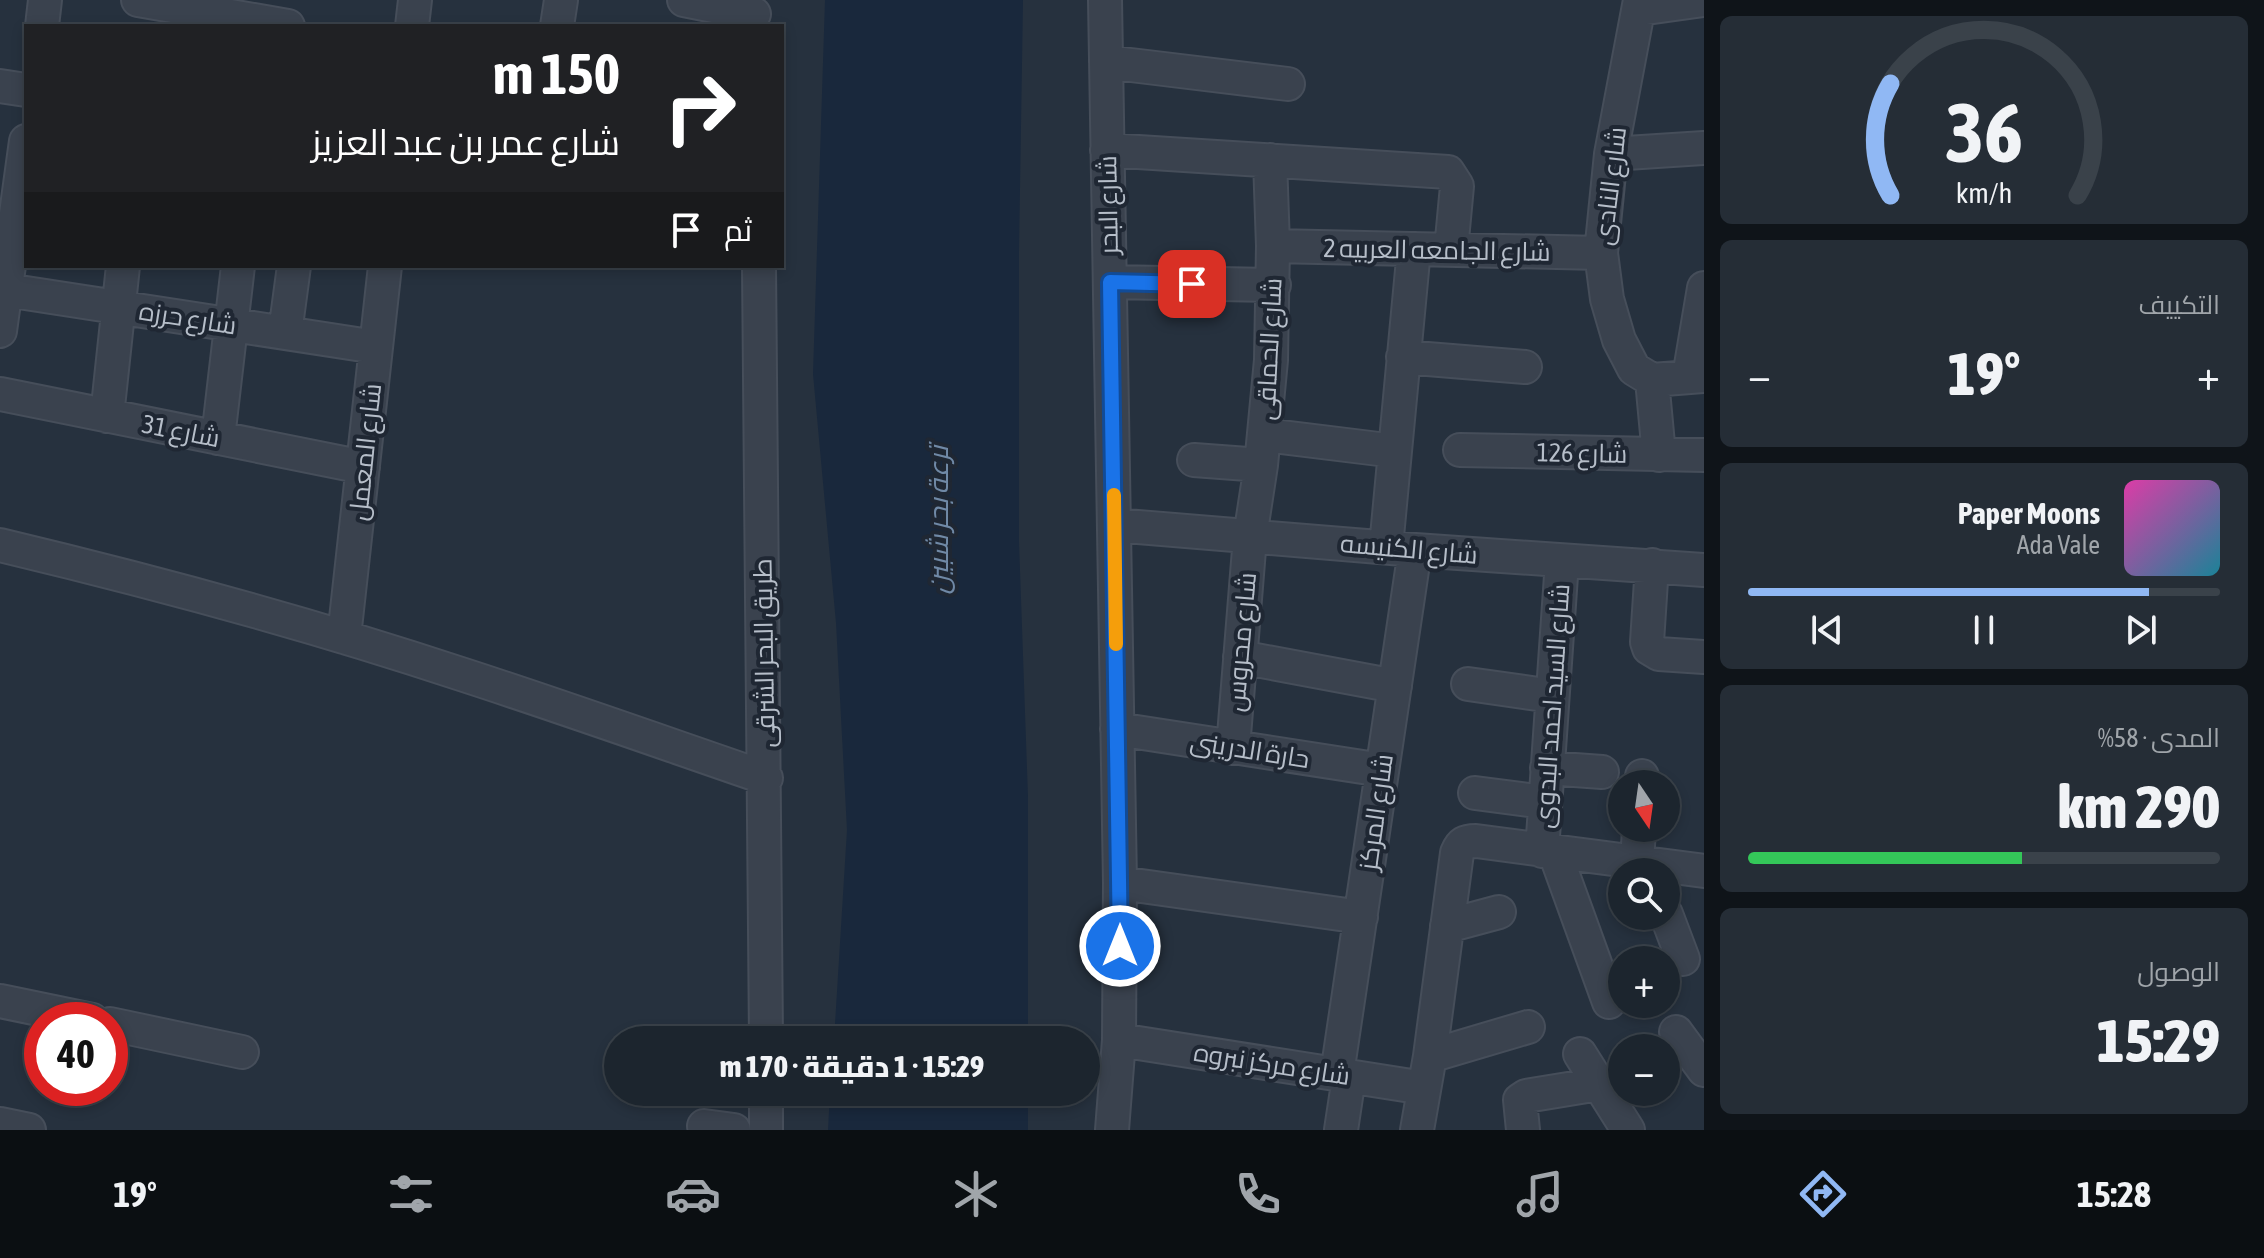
<!DOCTYPE html>
<html lang="ar">
<meta charset="utf-8">
<style>
body{margin:0;font-family:"Asap Condensed",Cairo,sans-serif;background:#252d36;color:#f1f3f6;direction:rtl;height:100vh;display:flex;flex-direction:column;font-size:30px;white-space:nowrap}
*{box-sizing:border-box;margin:0}
p{font-size:26px;color:#a0a5aa}
.icon{flex:none;width:44px;height:44px;fill:none;stroke:currentColor;stroke-width:2;stroke-linecap:round;stroke-linejoin:round}
.map{position:relative;flex:1;overflow:hidden;direction:ltr}
.panel{display:flex;flex-direction:column;gap:16px;padding:16px;background:#0f1419;width:560px}
.panel>*{flex:none}
.banner{position:absolute;left:24px;top:24px;width:760px;height:244px;border-radius:0px;box-shadow:0 4px 12px #0003,0 0 0 2px #3a424a;direction:rtl;background:#202124;color:#fff;overflow:hidden}
.needle{width:52px;rotate:167deg}
.controls{position:absolute;left:1608px;top:770px;display:grid;gap:16px}
.controls a{display:grid;place-items:center;width:72px;height:72px;border-radius:50%;background:#1c252e;box-shadow:0 4px 12px #0003,0 0 0 2px #3a424a;font-size:40px}
.speed{position:absolute;left:24px;top:1002px;display:flex;gap:16px;font-size:40px;font-weight:700;text-align:center}
.speed>*{display:grid;place-content:center;width:104px;height:104px;border-radius:50%;background:#1c252e;box-shadow:0 4px 12px #0003,0 0 0 2px #3a424a;line-height:1}
.speed .limit{border:12px solid #d22;background:#fff;color:#111}
.pin{position:absolute;display:grid;place-items:center;width:68px;height:68px;color:#fff;margin:-34px;border-radius:16px;box-shadow:0 4px 12px #0006}
.me{position:absolute;width:88px;margin:-44px;rotate:0deg;stroke-linejoin:round;filter:drop-shadow(0 0 6px #0008)}
.turn{display:flex;align-items:center;gap:28px;height:168px;padding:0 32px;font-size:36px}
.turn .icon{width:104px;height:104px;stroke-width:2.5}
.turn b{display:block;font-size:56px;line-height:68px}
.then{display:flex;align-items:center;height:76px;padding:0 32px;background:#0003;gap:16px;font-size:30px}
.big{font-size:60px;font-weight:800;line-height:1.1}
.panel .widget{flex:1;display:flex;flex-direction:column;justify-content:center;gap:12px;min-width:0;padding:0 28px;border-radius:12px;background:#252d36}
.panel .dial{align-items:center;gap:0}
.dial svg{height:208px;overflow:visible;fill:none;stroke:#3a424a;stroke-width:7;stroke-linecap:round;text-anchor:middle}
.dial text{fill:#f1f3f6;stroke:none}
.song{display:flex;align-items:center;gap:24px}
.cover{width:96px;height:96px;border-radius:12px;background:linear-gradient(135deg,hsl(320 70% 55%),hsl(190 70% 35%))}
.played{height:8px;border-radius:4px;background:linear-gradient(90deg,#90b8f4 85%,#3a424a 85%)}
.keys{display:flex;justify-content:space-around;direction:ltr}
.heat{display:flex;justify-content:space-between;align-items:center;font-size:44px;direction:ltr}
.charge{height:12px;border-radius:6px;background:linear-gradient(90deg,#34c759 58%,#3a424a 0)}
.trip{position:absolute;left:604px;top:1026px;width:496px;height:80px;border-radius:40px;background:#1c252e;box-shadow:0 4px 12px #0003,0 0 0 2px #3a424a;font-weight:800;line-height:80px;text-align:center;direction:rtl}
.dock{display:flex;height:128px;justify-content:space-around;align-items:center;background:#0b0f12;color:#a0a5aa}
.dock .icon{width:56px;height:56px}
.dock .selected{color:#90b8f4}
.dock b{font-size:36px;color:#f1f3f6}
main{display:flex;flex:1;min-height:0}
.map>svg:first-child{display:block}
.water{fill:#19283c}
.lines{fill:none;stroke-linecap:round;stroke-linejoin:round}
.minor-casing{stroke:#464e5a;stroke-width:36}
.minor{stroke:#3a424e;stroke-width:32}
.route-casing{stroke:#114b97;stroke-width:20}
.route{stroke:#1a73e8;stroke-width:14}
.slow{stroke:#f59e0b;stroke-width:14}
.labels{text-anchor:middle;dominant-baseline:central;stroke-width:8;stroke-linejoin:round;paint-order:stroke}
.street-label{font-size:26px;fill:#b6bec9;stroke:#1f2733}
.water-label{font-size:28px;font-style:italic;fill:#7089a6;stroke:#1f2733}
</style>
<main>
<section class="panel">
<div class="widget dial"><svg viewBox="0 0 100 80">
<path d="M14 69A42 42 0 1 1 86 69"/>
<path d="M14 69A42 42 0 0 1 14 26" stroke="#90b8f4"/>
<text x="50" y="56" font-size="32" font-weight="700">36</text>
<text x="50" y="72" font-size="11">km/h</text>
</svg></div>
<div class="widget"><p>التكييف</p>
<div class="heat"><a>−</a><b class="big">19°</b><a>+</a></div>
</div>
<div class="widget">
<div class="song"><i class="cover"></i><div><b>Paper Moons</b><p>Ada Vale</p></div></div>
<div class="played"></div>
<div class="keys"><svg class="icon" aria-label="previous" viewBox="0 0 24 24"><path d="M18 5L8 12l10 7zM5 5v14"/></svg><svg class="icon" aria-label="pause" viewBox="0 0 24 24"><path d="M8 5v14M16 5v14"/></svg><svg class="icon" aria-label="next" viewBox="0 0 24 24"><path d="M6 5l10 7-10 7zM19 5v14"/></svg></div>
</div>
<div class="widget"><p>المدى · 58%</p><b class="big">290 km</b><div class="charge"></div></div>
<div class="widget"><p>الوصول</p><b class="big">15:29</b></div>
</section>
<div class="map">
<svg width="1704" height="1130" viewBox="0 0 1704 1130">
<rect width="100%" height="100%" fill="#26313e"/>
<path class="water" d="M825,0H1023L1019,251V542L1028,797V1040H834L847,830L836,623L813,374Z
M830,1092H1028V1130H828Z"/>
<g class="lines">
<g class="minor-casing">
<path id="minor" d="M138,0L288,26
M684,0L754,14
M1105,0L1120,883L1119,1040L1112,1130
M1640,0L1611,154L1601,253L1607,299L1619,340L1634,369L1652,380L1704,376
M1639,9L1703,0
M42,26L45,0
M412,26L415,0
M557,26L561,0
M1106,62L1288,84
M0,86L26,90
M1107,150L1448,172L1457,186L1451,250
M1611,154L1704,148
M1273,246L1601,253
M759,266L766,1040
M1110,282L1274,285
M0,289L376,347
M0,331L26,141
M285,333L294,266
M1403,357L1525,367
M1689,377L1704,288
M1652,380L1659,455
M0,394L363,467
M107,416L123,266
M1265,435L1395,451
M218,438L238,266
M1460,450L1704,455
M1194,460L1261,465
M1114,525L1415,550L1704,570
M0,545C155,582 310,624 461,674C563,707 664,743 766,778
M1386,547L1414,249
M1652,565L1647,642L1649,648L1659,654L1704,657
M344,637L385,266
M1240,657L1395,686
M1468,684L1552,696
M1117,729L1382,770
M1233,748L1250,537L1261,465L1271,360L1273,246L1270,160
M1547,768L1602,772
M1641,784L1642,776
M1475,793L1544,802
M1542,851L1562,561
M1555,853L1609,1002
M1637,864L1639,828
M1120,883L1361,917
M1666,914L1683,959
M1447,926L1499,912
M0,1001L92,1020
M110,1024L242,1052
M1676,1032L1704,1070
M1119,1040L1424,1088
M1580,1054L1628,1130
M1430,1056L1528,1027
M1337,1074L1415,550
M766,1092V1130
M0,1124L29,1130
M704,1126L734,1130
M1341,1130L1349,1077
M1417,1130L1430,1056L1457,853C1461,843 1465,841 1476,841L1704,871
M1523,1130L1520,1100L1526,1096L1599,1084"/>
</g>
<use href="#minor" class="minor"/>
</g>
<g class="lines">
<g class="route-casing">
<path id="route" d="M1120,946L1110,282L1192,284"/>
</g>
<use href="#route" class="route"/>
<path class="slow" d="M1114,495L1116,644"/>
</g>
<g class="labels">
<g class="street-label">
<text transform="translate(1610 186) rotate(-83)">شارع النادى</text>
<text transform="translate(1108 205) rotate(-91)">شارع البحر</text>
<text transform="translate(1437 250) rotate(1)">شارع الجامعه العربيه 2</text>
<text transform="translate(188 318) rotate(9)">شارع حرزه</text>
<text transform="translate(1269 349) rotate(-87)">شارع الحماقى</text>
<text transform="translate(181 431) rotate(11)">شارع 31</text>
<text transform="translate(365 452) rotate(-84)">شارع المعمل</text>
<text transform="translate(1582 453) rotate(1)">شارع 126</text>
<text transform="translate(1409 549) rotate(5)">شارع الكنيسه</text>
<text transform="translate(1241 642) rotate(-85)">شارع محروس</text>
<text transform="translate(764 653) rotate(-91)">طريق البحر الشرقى</text>
<text transform="translate(1552 706) rotate(-86)">شارع السيد احمد البدوى</text>
<text transform="translate(1250 750) rotate(9)">حارة الدرينى</text>
<text transform="translate(1376 812) rotate(-82)">شارع المركز</text>
<text transform="translate(1272 1064) rotate(9)">شارع مركز نبروه</text>
</g>
<g class="water-label">
<text transform="translate(938 520) rotate(-90)">ترعة بحر شبين</text>
</g>
</g>
</svg>
<div class="controls">
<a><svg class="needle" viewBox="-14 -14 28 28"><path d="M0-13l5 13h-10z" fill="#e53935"/><path d="M0 13l5-13h-10z" fill="#a0a5aa"/></svg></a>
<a><svg class="icon" aria-label="search" viewBox="0 0 24 24"><circle cx="10" cy="10" r="6"/><path d="M15 15l6 6"/></svg></a>
<a>+</a>
<a>−</a>
</div>
<div class="speed"><div class="limit">40</div></div>
<div class="pin" style="left:1192px;top:284px;background:#d93025"><svg class="icon" aria-label="arrive" viewBox="0 0 24 24"><path d="M6 21V4h12l-3 4 3 4H6"/></svg></div>
<svg class="me" style="left:1120px;top:946px" viewBox="-20 -20 40 40"><circle r="17" fill="#1a73e8" stroke="#fff" stroke-width="3"/><path d="M0-11L8 9 0 5-8 9z" fill="#fff"/></svg>
<div class="trip">15:29 · 1 دقيقة · 170 m</div>
<div class="banner">
<div class="turn"><svg class="icon" aria-label="right" viewBox="0 0 24 24"><path d="M7 20v-9h11M14 6l5 5-5 5"/></svg><div><b>150 m</b>شارع عمر بن عبد العزيز</div></div>
<div class="then">ثم<svg class="icon" aria-label="arrive" viewBox="0 0 24 24"><path d="M6 21V4h12l-3 4 3 4H6"/></svg></div>
</div>
</div>
</main>
<nav class="dock">
<b>15:28</b>
<svg class="icon selected" aria-label="directions" viewBox="0 0 24 24"><path d="M12 3l9 9-9 9-9-9zM9 14v-3h6M13 9l2 2-2 2"/></svg>
<svg class="icon" aria-label="music" viewBox="0 0 24 24"><path d="M9 18V5l10-2v13"/><circle cx="6" cy="18" r="3"/><circle cx="16" cy="16" r="3"/></svg>
<svg class="icon" aria-label="phone" viewBox="0 0 24 24"><path d="M5 4h4l2 5-3 2q2 4 5 5l2-3 5 2v4C11 20 4 13 5 4z"/></svg>
<svg class="icon" aria-label="climate" viewBox="0 0 24 24"><path d="M12 3v18M4 7l16 10M4 17L20 7"/></svg>
<svg class="icon" aria-label="car" viewBox="0 0 24 24"><path d="M5 17H2v-5l4-1 3-4h7l3 4 3 1v5h-3M9 17h6M6 11h13"/><circle cx="7" cy="17" r="2"/><circle cx="17" cy="17" r="2"/></svg>
<svg class="icon" aria-label="filters" viewBox="0 0 24 24"><path d="M4 7h16M4 17h16"/><circle cx="9" cy="7" r="2"/><circle cx="15" cy="17" r="2"/></svg>
<b>19°</b>
</nav>
